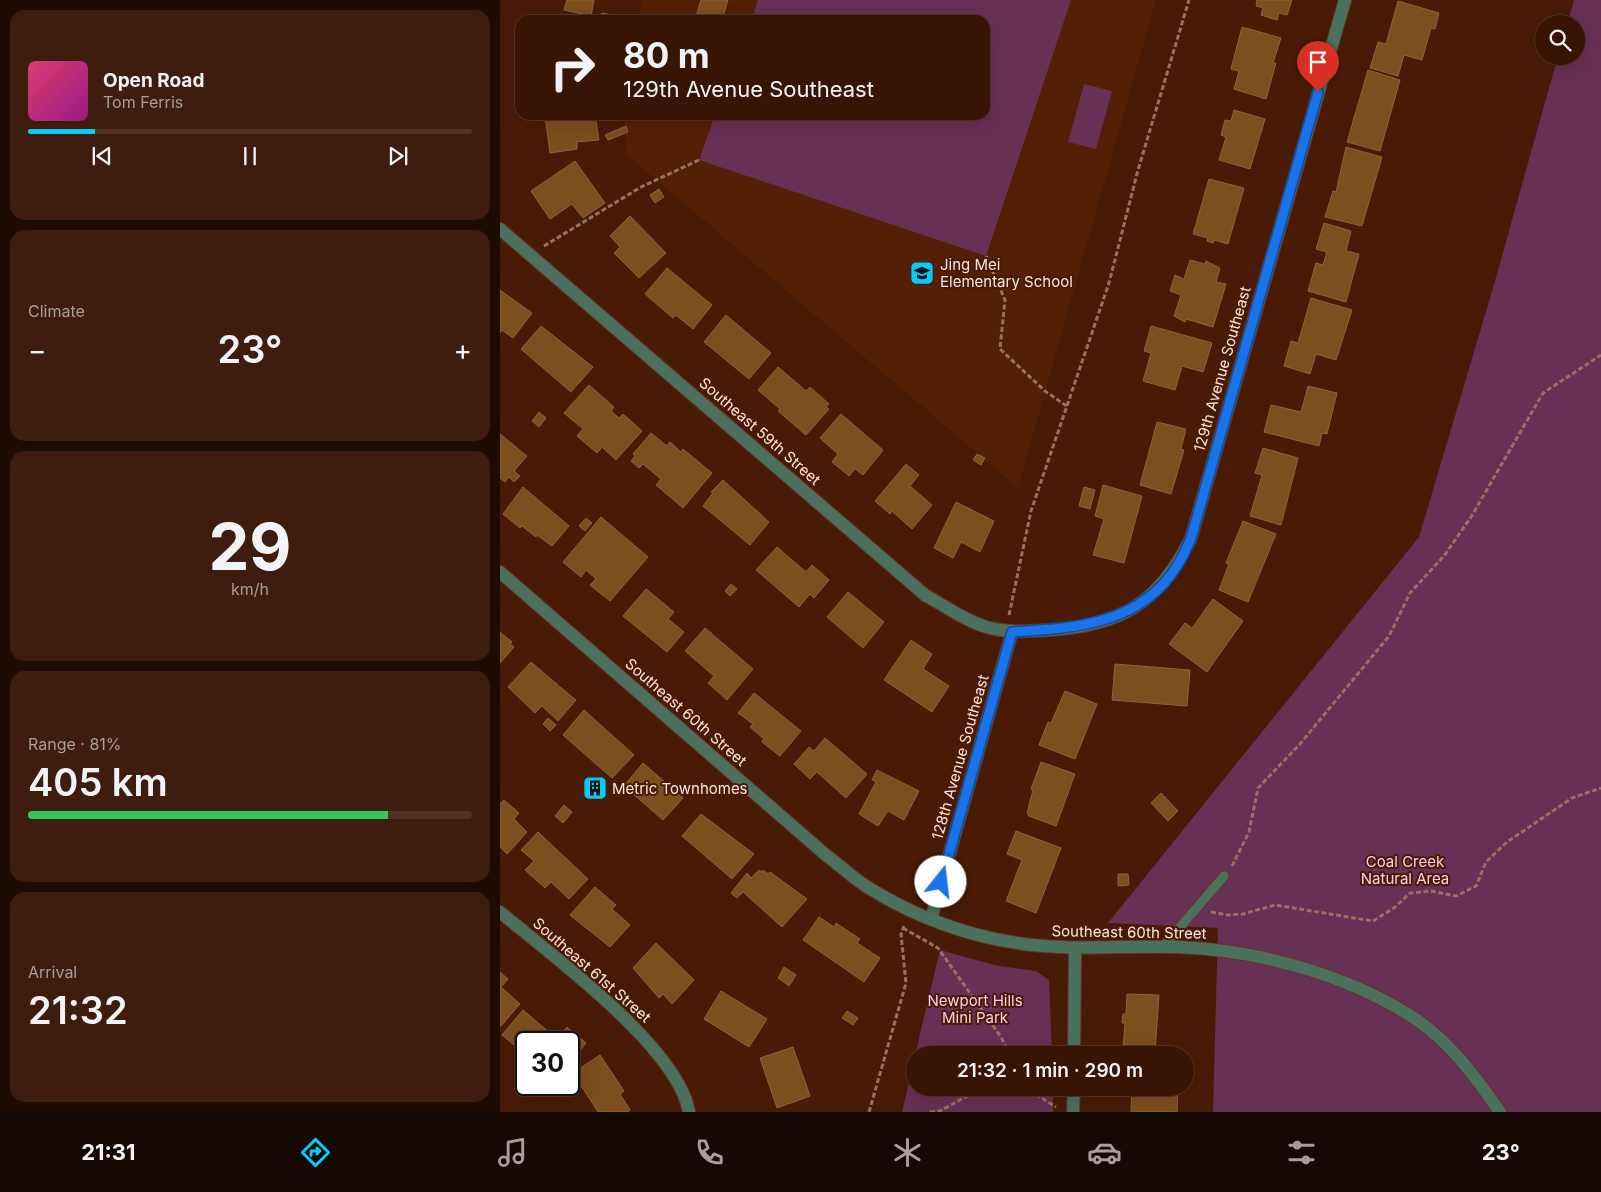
<!DOCTYPE html>
<meta charset="utf-8">
<style>
body{margin:0;font-family:Inter,sans-serif;background:#3e1d0e;color:#f1f3f6;height:100vh;display:flex;flex-direction:column;font-size:19px;white-space:nowrap}
*{box-sizing:border-box;margin:0}
p{font-size:16px;color:#aa9e9a}
.icon{flex:none;width:28px;height:28px;fill:none;stroke:currentColor;stroke-width:2;stroke-linecap:round;stroke-linejoin:round}
.map{position:relative;flex:1;overflow:hidden}
.sheet{display:flex;flex-direction:column;gap:10px;padding:10px;background:#1e0b02;width:500px}
.sheet>*{flex:none}
.banner{position:absolute;left:15px;top:15px;width:475px;height:105px;border-radius:15px;box-shadow:0 5px 20px #0002,0 0 0 1px #513326;background:#371404;color:#f1f3f6;overflow:hidden}
.controls{position:absolute;left:1035px;top:15px;display:grid;gap:10px}
.controls a{display:grid;place-items:center;width:50px;height:50px;border-radius:50%;background:#371404;box-shadow:0 5px 20px #0002,0 0 0 1px #513326;font-size:25px}
.speed{position:absolute;left:15px;top:1031px;display:flex;gap:10px;font-size:25px;font-weight:700;text-align:center}
.speed>*{display:grid;place-content:center;width:65px;height:65px;border-radius:50%;background:#371404;box-shadow:0 5px 20px #0002,0 0 0 1px #513326;line-height:1}
.speed .limit{border:2px solid #111;border-radius:8px;background:#fff;color:#111}
.pin{position:absolute;display:grid;place-items:center;width:42px;height:42px;color:#fff;margin:-51px -21px;border-radius:50% 50% 50% 0;rotate:-45deg;box-shadow:0 0 5px #0007}
.pin .icon{rotate:45deg}
.me{position:absolute;width:55px;margin:-28px;rotate:16deg;stroke-linejoin:round;filter:drop-shadow(0 0 4px #0008)}
.turn{display:flex;align-items:center;gap:18px;height:105px;padding:0 25px;font-size:22px}
.turn .icon{width:65px;height:65px;stroke-width:2.5}
.turn b{display:block;font-size:35px;line-height:42px}
.big{font-size:38px;font-weight:600;line-height:1.1}
.sheet .card{flex:1;display:flex;flex-direction:column;justify-content:center;gap:8px;min-width:0;padding:0 18px;border-radius:15px;background:#3e1d0e}
.sheet .dial{align-items:center;gap:0}
.dial b{font-size:65px;line-height:1}
.song{display:flex;align-items:center;gap:15px}
.cover{width:60px;height:60px;border-radius:8px;background:linear-gradient(135deg,hsl(340 70% 55%),hsl(310 70% 35%))}
.played{height:5px;border-radius:2px;background:linear-gradient(90deg,#07cbf9 15%,#513326 15%)}
.keys{display:flex;justify-content:space-around;direction:ltr}
.heat{display:flex;justify-content:space-between;align-items:center;font-size:28px;direction:ltr}
.charge{height:8px;border-radius:4px;background:linear-gradient(90deg,#34c759 81%,#513326 0)}
.trip{position:absolute;left:406px;top:1046px;width:288px;height:50px;border-radius:25px;background:#371404;box-shadow:0 5px 20px #0002,0 0 0 1px #513326;font-weight:600;line-height:50px;text-align:center}
.dock{display:flex;height:80px;justify-content:space-around;align-items:center;background:#160802;color:#aa9e9a}
.dock .icon{width:35px;height:35px}
.dock .active{color:#07cbf9}
.dock b{font-size:22px;color:#f1f3f6}
main{display:flex;flex:1;min-height:0}
.map>svg:first-child{display:block}
.built{fill:#551f05}
.green{fill:#673054}
.building{fill:#7d4e1e;stroke:#8f643d}
.lines{fill:none;stroke-linecap:round;stroke-linejoin:round}
.service-casing{stroke:#623724;stroke-width:11}
.minor-casing{stroke:#623724;stroke-width:14}
.tertiary-casing{stroke:#623724;stroke-width:14}
.path{stroke:#977262;stroke-width:3;stroke-dasharray:5 2.5;stroke-linecap:butt}
.service{stroke:#4c705e;stroke-width:9}
.minor{stroke:#4c705e;stroke-width:12}
.tertiary{stroke:#4c705e;stroke-width:12}
.route-casing{stroke:#114b97;stroke-width:12}
.route{stroke:#1a73e8;stroke-width:9}
.labels{text-anchor:middle;dominant-baseline:central;stroke-width:4;stroke-linejoin:round;paint-order:stroke}
.poi-label{font-size:15px;fill:#fee5db;stroke:#491b06;text-anchor:start}
.street-label{font-size:15px;fill:#fee5db;stroke:#491b06}
.park-label{font-size:15px;fill:#fad0e9;stroke:#491b06}
</style>
<main>
<section class="sheet">
<div class="card">
<div class="song"><i class="cover"></i><div><b>Open Road</b><p>Tom Ferris</p></div></div>
<div class="played"></div>
<div class="keys"><svg class="icon" aria-label="previous" viewBox="0 0 24 24"><path d="M18 5L8 12l10 7zM5 5v14"/></svg><svg class="icon" aria-label="pause" viewBox="0 0 24 24"><path d="M8 5v14M16 5v14"/></svg><svg class="icon" aria-label="next" viewBox="0 0 24 24"><path d="M6 5l10 7-10 7zM19 5v14"/></svg></div>
</div>
<div class="card"><p>Climate</p>
<div class="heat"><a>−</a><b class="big">23°</b><a>+</a></div>
</div>
<div class="card dial"><b>29</b><p>km/h</p></div>
<div class="card"><p>Range · 81%</p><b class="big">405 km</b><div class="charge"></div></div>
<div class="card"><p>Arrival</p><b class="big">21:32</b></div>
</section>
<div class="map">
<svg width="1101" height="1112" viewBox="0 0 1101 1112">
<rect width="100%" height="100%" fill="#491b06"/>
<path class="built" d="M142,0H656L518,488L127,155L124,115H485V20H137Z"/>
<path class="green" d="M258,0H571L486,256L199,160L215,115H485V20H251Z
M1074,0H1101V1112H713L718,928L608,923L919,537L993,288L1058,56H1076V24H1067Z
M584,84L612,91L596,149L568,142Z
M440,950L494,965L536,971L549,980L552,1055H415Z
M415,1056V1088H553V1112H402Z"/>
<path class="building" d="M67,0H94L91,16L64,10Z
M201,0H228L222,20H195Z
M757,0H792L787,15L779,13L777,20L761,15L763,8L756,6Z
M898,1L939,13L935,29L931,28L922,60L904,55L898,76L870,68L878,42L886,44Z
M102,13L112,15L111,20H100Z
M742,27L781,38L773,63H776L766,99L734,89L739,71L731,69Z
M868,70L900,80L880,151L847,142Z
M734,110L765,119L750,169L719,160L726,137L721,135L725,120L731,121Z
M45,115H95L99,140L77,142V149L50,153Z
M126,126L128,132L108,140L105,135Z
M846,147L882,157L862,226L825,217L833,191L836,192Z
M75,161L105,203L83,218L72,204L50,219L31,191Z
M709,179L744,188L728,244L714,240L713,243L707,241L708,238L693,234Z
M159,189L164,197L155,203L150,195Z
M130,216L166,253L139,278L114,253L120,247L110,236Z
M824,223L851,231L846,251L859,254L846,302L808,291L816,263L823,265L827,252L816,249Z
M690,260L705,264L706,261L720,268L716,282L726,284L713,327L686,319L685,322L674,316L681,295L670,291L675,275L684,279Z
M167,268L212,305L193,329L176,315L173,318L145,294Z
M0,290L32,313L13,338L2,330L0,333Z
M811,298L852,310L836,360L816,354L810,374L784,366L791,341L798,343Z
M226,315L271,353L249,379L204,342Z
M41,326L93,367L71,392L21,349Z
M651,326L712,343L703,372L682,366L675,390L643,381L651,353L644,351Z
M278,367L306,391L310,387L329,404L326,407L329,409L306,435L278,411L280,409L258,390Z
M89,385L114,407L111,411L119,418L123,414L142,431L116,460L102,447L97,453L77,436L83,429L64,413Z
M808,386L837,393L827,434L822,433L819,446L764,432L771,405L801,412Z
M39,412L46,418L39,427L32,421Z
M341,414L383,450L363,475L355,469L349,476L332,462L338,454L320,438Z
M657,422L686,429L681,449L684,450L671,494L640,485Z
M151,433L167,446L170,442L181,452L183,449L212,473L183,508L156,485L161,479L143,464L139,468L131,461L135,456L133,454Z
M0,434L27,456L14,471L20,476L14,482L9,477L5,482L0,478Z
M763,448L798,458L781,525L750,516L762,475L755,473Z
M477,454L485,458L481,465L473,460Z
M406,464L419,475L410,486L432,505L412,529L392,511L390,514L375,501Z
M223,480L269,522L250,545L203,506L213,493L211,492Z
M603,485L642,496L624,563L593,555L604,519L595,516Z
M23,487L69,526L52,546L37,535L36,537L22,526L20,528L3,514Z
M584,487L595,490L590,509L579,506Z
M456,502L494,521L480,552L461,542L453,558L434,548Z
M101,517L148,557L110,601L90,585L96,579L86,570L81,577L63,562Z
M86,518L92,523L85,531L79,526Z
M743,521L776,534L748,602L719,590L729,564L726,563Z
M277,547L306,572L312,565L329,580L314,598L310,594L299,607L256,570Z
M231,584L237,589L230,596L225,591Z
M146,589L174,612L168,619L184,632L167,652L123,616Z
M348,592L384,622L363,648L327,617Z
M713,599L743,621L707,672L669,644L685,623L692,628Z
M205,628L253,669L227,700L208,683L214,676L185,651Z
M0,632L12,642L10,644L14,647L0,663Z
M411,640L432,654L423,669L449,686L432,712L384,680Z
M31,662L58,685L54,690L55,691L59,686L76,700L58,721L42,706L35,713L8,687Z
M615,664L690,670L687,706L612,700Z
M565,691L597,704L575,759L539,745L548,722L551,723Z
M254,693L301,731L280,756L262,742L264,739L250,727L253,724L238,713Z
M84,710L134,755L112,778L63,735Z
M48,718L56,725L50,731L43,724Z
M325,738L367,774L346,798L317,772L310,779L294,764L309,747L314,751Z
M541,762L575,774L556,826L529,816L527,813L533,790L531,789Z
M143,763L183,798L163,820L124,786Z
M377,770L419,791L404,820L388,811L378,826L359,814L376,782L372,780Z
M92,778L105,788L97,798L85,788Z
M661,793L678,811L668,821L651,803Z
M4,800L19,813L14,819L27,832L7,854L0,847V804Z
M64,805L72,812L63,823L55,816Z
M201,814L254,854L232,879L182,836Z
M516,831L561,848L536,913L506,901L522,860L507,854Z
M38,832L88,879L69,899L51,882L45,888L25,870L34,861L21,850Z
M259,870L262,872L263,870L268,874L270,872L307,899L282,927L243,892L237,898L231,893L247,873L251,878Z
M618,874H628L629,885L618,886Z
M95,887L116,905L112,909L130,925L110,947L70,915Z
M319,917L334,927L336,923L360,939L357,943L380,958L364,982L303,940Z
M156,943L194,980L172,1004L163,994L159,998L133,968Z
M284,967L296,975L289,986L278,978Z
M0,972L8,979L1,987L20,1004L0,1027Z
M221,991L267,1019L249,1047L204,1019Z
M627,994L659,995L655,1052L623,1050L625,1023H622L623,1014H626Z
M23,1010L57,1039L67,1027L86,1043L69,1064V1042H26V1055L2,1035Z
M347,1011L358,1018L353,1025L342,1018Z
M293,1047L310,1096L277,1108L260,1058Z
M100,1055L124,1091L120,1094L130,1110L128,1112H98L73,1073Z
M632,1088H678L677,1112H631Z"/>
<g class="lines">
<g class="service-casing">
<path id="service" d="M663,947L724,876"/>
</g>
<g class="minor-casing">
<path id="minor" d="M0,229L425,595C445,606 467,622 490,628C510,633 529,631 550,630C622,625 659,603 691,538L845,0
M0,912C50,954 179,1048 189,1112
M431,919L512,632
M574,1055L575,949
M573,1112L574,1088"/>
</g>
<g class="tertiary-casing">
<path id="tertiary" d="M0,572L327,856C341,866 354,879 369,888C415,917 470,937 524,944C576,951 626,945 678,947C759,950 853,976 920,1022C953,1046 977,1079 1000,1112"/>
</g>
<path class="path" d="M44,246L141,187L199,160
M486,256L505,300L500,349L545,391L568,407
M509,615L531,511L609,283L638,170L689,0
M732,866L749,832L758,788L800,744L889,636L910,593L944,556L971,517L1043,393L1101,355
M711,912L728,915L743,914L775,905L873,921L894,908L910,893L931,891L956,896L976,886L986,862L1007,842L1072,798L1101,788
M403,928L438,948L501,1037L510,1055
M369,1112L406,983L401,934L404,926
M430,1112L440,1111L478,1090H529L556,1107"/>
<use href="#service" class="service"/>
<use href="#minor" class="minor"/>
<use href="#tertiary" class="tertiary"/>
</g>
<g class="lines">
<g class="route-casing">
<path id="route" d="M441,882L512,632C575,628 640,625 677,566C683,557 687,547 691,538L818,92"/>
</g>
<use href="#route" class="route"/>
</g>
<defs>
<g id="school-square" transform="scale(1.25)"><rect x="-9" y="-9" width="18" height="18" rx="4" fill="#07cbf9" stroke="#491b06"/><path d="M0-5L7-2L0 1L-7-2ZM-4 1L0 2.5L4 1V4Q0 6-4 4Z" fill="#111"/></g>
<g id="building-square" transform="scale(1.25)"><rect x="-9" y="-9" width="18" height="18" rx="4" fill="#07cbf9" stroke="#491b06"/><path d="M-4-6H4V6H1V3H-1V6H-4ZM-2.5-4.3h1.7v1.8h-1.7ZM.8-4.3h1.7v1.8H.8ZM-2.5-1h1.7V.8h-1.7ZM.8-1h1.7V.8H.8Z" fill="#111"/></g>
</defs>
<g fill-rule="evenodd">
<use href="#school-square" x="422" y="273"/>
<use href="#building-square" x="95" y="788"/>
</g>
<g class="labels">
<g class="poi-label">
<text x="440" y="264">Jing Mei<tspan x="440" dy="17">Elementary School</tspan></text>
<text x="112" y="788">Metric Townhomes</text>
</g>
<g class="street-label">
<text transform="translate(722 369) rotate(-74)">129th Avenue Southeast</text>
<text transform="translate(260 431) rotate(41)">Southeast 59th Street</text>
<text transform="translate(186 712) rotate(41)">Southeast 60th Street</text>
<text transform="translate(460 757) rotate(-74)">128th Avenue Southeast</text>
<text transform="translate(629 932) rotate(1)">Southeast 60th Street</text>
<text transform="translate(92 970) rotate(41)">Southeast 61st Street</text>
</g>
<g class="park-label">
<text x="905" y="861">Coal Creek<tspan x="905" dy="17">Natural Area</tspan></text>
<text x="475" y="1000">Newport Hills<tspan x="475" dy="17">Mini Park</tspan></text>
</g>
</g>
</svg>
<div class="controls">
<a><svg class="icon" aria-label="search" viewBox="0 0 24 24"><circle cx="10" cy="10" r="6"/><path d="M15 15l6 6"/></svg></a>
</div>
<div class="speed"><div class="limit">30</div></div>
<div class="pin" style="left:818px;top:92px;background:#d93025"><svg class="icon" aria-label="arrive" viewBox="0 0 24 24"><path d="M6 21V4h12l-3 4 3 4H6"/></svg></div>
<svg class="me" style="left:441px;top:882px" viewBox="-20 -20 40 40"><circle r="19" fill="#fff"/><path d="M0-13L10 11 0 6-10 11z" fill="#1a73e8"/></svg>
<div class="trip">21:32 · 1 min · 290 m</div>
<div class="banner">
<div class="turn"><svg class="icon" aria-label="right" viewBox="0 0 24 24"><path d="M7 20v-9h11M14 6l5 5-5 5"/></svg><div><b>80 m</b>129th Avenue Southeast</div></div>
</div>
</div>
</main>
<nav class="dock">
<b>21:31</b>
<svg class="icon active" aria-label="directions" viewBox="0 0 24 24"><path d="M12 3l9 9-9 9-9-9zM9 14v-3h6M13 9l2 2-2 2"/></svg>
<svg class="icon" aria-label="music" viewBox="0 0 24 24"><path d="M9 18V5l10-2v13"/><circle cx="6" cy="18" r="3"/><circle cx="16" cy="16" r="3"/></svg>
<svg class="icon" aria-label="phone" viewBox="0 0 24 24"><path d="M5 4h4l2 5-3 2q2 4 5 5l2-3 5 2v4C11 20 4 13 5 4z"/></svg>
<svg class="icon" aria-label="climate" viewBox="0 0 24 24"><path d="M12 3v18M4 7l16 10M4 17L20 7"/></svg>
<svg class="icon" aria-label="car" viewBox="0 0 24 24"><path d="M5 17H2v-5l4-1 3-4h7l3 4 3 1v5h-3M9 17h6M6 11h13"/><circle cx="7" cy="17" r="2"/><circle cx="17" cy="17" r="2"/></svg>
<svg class="icon" aria-label="filters" viewBox="0 0 24 24"><path d="M4 7h16M4 17h16"/><circle cx="9" cy="7" r="2"/><circle cx="15" cy="17" r="2"/></svg>
<b>23°</b>
</nav>
